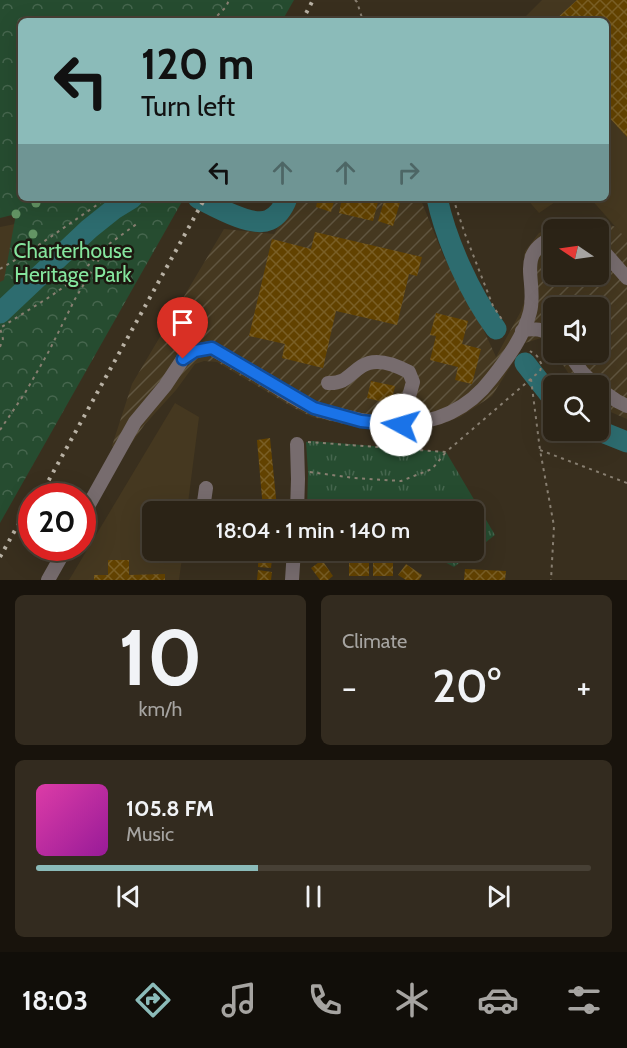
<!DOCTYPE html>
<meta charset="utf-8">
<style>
body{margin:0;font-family:Cabin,sans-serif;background:#332b1f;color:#f1f3f6;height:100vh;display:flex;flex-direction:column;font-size:22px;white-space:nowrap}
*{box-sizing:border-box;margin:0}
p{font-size:20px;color:#a6a4a1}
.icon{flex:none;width:33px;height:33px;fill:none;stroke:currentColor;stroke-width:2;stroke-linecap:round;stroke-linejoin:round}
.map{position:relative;height:580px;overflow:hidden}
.sheet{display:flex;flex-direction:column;gap:15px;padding:15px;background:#18130c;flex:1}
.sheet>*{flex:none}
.top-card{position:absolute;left:18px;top:18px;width:591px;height:183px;border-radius:9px;box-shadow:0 6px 24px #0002,0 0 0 2px #474035;background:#8bbbb9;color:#111;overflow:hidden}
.needle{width:39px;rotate:283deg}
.controls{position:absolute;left:543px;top:219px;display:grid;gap:12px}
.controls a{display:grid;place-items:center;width:66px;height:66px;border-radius:9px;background:#2b2316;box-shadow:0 6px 24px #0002,0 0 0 2px #474035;font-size:30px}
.speed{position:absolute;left:18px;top:483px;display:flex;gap:12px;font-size:30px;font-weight:700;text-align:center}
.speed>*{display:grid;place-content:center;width:78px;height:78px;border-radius:50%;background:#2b2316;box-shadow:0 6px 24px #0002,0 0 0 2px #474035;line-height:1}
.speed .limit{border:9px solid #d22;background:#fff;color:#111}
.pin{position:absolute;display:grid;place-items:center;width:51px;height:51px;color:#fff;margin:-62px -26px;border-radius:50% 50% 50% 0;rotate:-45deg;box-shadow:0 0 6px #0007}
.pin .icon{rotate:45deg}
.me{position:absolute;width:66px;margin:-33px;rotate:276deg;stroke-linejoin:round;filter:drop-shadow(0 0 4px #0008)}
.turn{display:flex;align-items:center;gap:21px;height:126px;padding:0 24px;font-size:27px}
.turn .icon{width:78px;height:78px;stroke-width:2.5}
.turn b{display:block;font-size:42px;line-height:51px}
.lanes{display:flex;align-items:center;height:57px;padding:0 24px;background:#0003;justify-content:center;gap:30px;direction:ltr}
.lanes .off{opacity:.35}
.big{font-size:45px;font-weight:600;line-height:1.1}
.sheet .tile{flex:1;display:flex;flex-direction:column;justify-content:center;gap:9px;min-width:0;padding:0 21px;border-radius:9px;background:#332b1f}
.sheet .dial{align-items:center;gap:0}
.dial b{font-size:78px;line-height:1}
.song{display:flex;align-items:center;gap:18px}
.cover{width:72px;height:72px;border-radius:9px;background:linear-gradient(135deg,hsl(320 70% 55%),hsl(300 70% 35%))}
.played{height:6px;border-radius:3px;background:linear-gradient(90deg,#8bbbb9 40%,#474035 40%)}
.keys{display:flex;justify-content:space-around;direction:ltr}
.heat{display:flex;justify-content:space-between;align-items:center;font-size:33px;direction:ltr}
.sheet .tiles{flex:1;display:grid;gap:15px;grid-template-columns:1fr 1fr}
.tile:last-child{grid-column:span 2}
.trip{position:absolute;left:142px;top:501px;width:342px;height:60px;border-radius:9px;background:#2b2316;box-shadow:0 6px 24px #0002,0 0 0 2px #474035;font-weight:600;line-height:60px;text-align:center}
.dock{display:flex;height:96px;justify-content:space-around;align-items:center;background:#110e09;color:#a6a4a1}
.dock .icon{width:42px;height:42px}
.dock .on{color:#8bbbb9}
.dock b{font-size:27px;color:#f1f3f6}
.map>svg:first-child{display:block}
.built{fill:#453820}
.industrial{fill:url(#industrial-furrows);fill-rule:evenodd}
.grass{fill:url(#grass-tufts)}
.park{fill:url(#park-crowns)}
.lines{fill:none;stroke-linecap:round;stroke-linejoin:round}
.river{stroke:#2d6c6f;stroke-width:21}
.building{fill:url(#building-cross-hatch)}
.path{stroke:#887f71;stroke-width:2;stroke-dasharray:3 4.5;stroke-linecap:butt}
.minor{stroke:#776c6e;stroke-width:14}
.rail{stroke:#b8b1a4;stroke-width:4;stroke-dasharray:3 6;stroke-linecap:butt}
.tree{fill:#639464}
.route-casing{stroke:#114b97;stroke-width:15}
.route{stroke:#1a73e8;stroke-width:10}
.labels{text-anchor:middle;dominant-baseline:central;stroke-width:5;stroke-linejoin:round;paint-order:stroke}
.park-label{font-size:21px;fill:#85e69e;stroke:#1c1810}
</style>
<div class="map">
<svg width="627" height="580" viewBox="0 0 627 580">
<defs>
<pattern id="industrial-furrows" width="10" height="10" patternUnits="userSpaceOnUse" patternTransform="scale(1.5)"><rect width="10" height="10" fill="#453820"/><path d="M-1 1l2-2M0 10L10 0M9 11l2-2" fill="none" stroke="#605540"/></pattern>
<pattern id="grass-tufts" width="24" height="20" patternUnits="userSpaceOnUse" patternTransform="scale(1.5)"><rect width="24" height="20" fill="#264c30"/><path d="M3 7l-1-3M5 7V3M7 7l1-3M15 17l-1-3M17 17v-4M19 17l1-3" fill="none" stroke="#46664e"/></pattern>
<pattern id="park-crowns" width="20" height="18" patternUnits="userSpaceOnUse" patternTransform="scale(1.5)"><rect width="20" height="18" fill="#264c30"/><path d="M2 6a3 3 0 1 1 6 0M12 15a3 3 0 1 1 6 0" fill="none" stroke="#46664e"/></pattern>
<pattern id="building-cross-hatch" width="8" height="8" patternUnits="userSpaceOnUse" patternTransform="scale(1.5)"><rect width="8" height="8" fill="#624200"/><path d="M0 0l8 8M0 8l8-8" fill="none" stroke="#795e25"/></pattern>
</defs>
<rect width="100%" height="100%" fill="#392f1e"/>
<path class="built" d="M542,0H627V240L590,198H606V21H521Z
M526,198H561L539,213Z
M15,224L20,271L0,285V227Z
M175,403L199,417L187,511L153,512V550L183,551L179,580H69Z"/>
<path class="industrial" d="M296,198H420L444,257L480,322L496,357L521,311L528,291L523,273L525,251L539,233L564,223L593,220L616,227L627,240V419L606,410L599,404L598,386L578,385L575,383L555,353L598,352V308H554L553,349L551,345L541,338L525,343L492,396L460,417L439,425L397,432L357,427L312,417L294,408L217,362L204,361L195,364L176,390L145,424L124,454L112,446L132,384L224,229L274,234ZM554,230H598V274H554Z"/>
<path class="grass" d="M312,441L446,452L495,535L454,567L424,551L474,550V512L307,511L308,472L306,442Z"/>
<path class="park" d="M0,0H294L282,21H21V198H184L0,523V282L4,280L16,214L0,218Z"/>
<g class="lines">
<path class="river" d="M198,198C214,206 252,228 269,220C278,216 284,206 287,198
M437,198C446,240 470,294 496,329
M0,313L89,229L114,209L132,198
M525,363L554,400
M597,430L627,442"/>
</g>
<path class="building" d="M577,0H627V137L606,114V21H554Z
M318,198H335L331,212L316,207Z
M342,198H379L373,221L339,213Z
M385,198L401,199L393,226L378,221Z
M315,232L422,257L417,276L409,274L397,325L336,311L323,368L282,358L285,344L249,336L272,239L311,249Z
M436,313L468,321L462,344L481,349L472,384L455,380L458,367L430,360L436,336L430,335Z
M371,381L395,386L391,404L367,398Z
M270,438L277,508L263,509L257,440Z
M259,550H273L271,568L258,567Z
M108,560H129V575L165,574V580H94V575H108Z
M322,560L333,576L328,580H320L311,568Z
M373,562L393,563V576H373Z
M349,563H369V576H349Z
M406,564L422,575L419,580H406L398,575Z
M465,569L506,571L505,580H464Z
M258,570L272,572L271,580H257Z"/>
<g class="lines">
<path class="path" d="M355,0L357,2L363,21
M212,21L226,7L229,0
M453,198L465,234L493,306L503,321
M109,244L138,223
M0,269L30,251L107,198
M0,347L3,339L0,328L51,296L75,279L105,248
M531,379L540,450L554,526L551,580
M0,430L25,393L49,351L75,299L108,244
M308,442L446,452L540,371L542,365L537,356L530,351
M540,450L627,483
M310,472L354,478L401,481L432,469L446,452"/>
<path class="minor" d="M598,245L627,278
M522,331C534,327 543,330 554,335
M568,352L582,372L596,386
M328,383C346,384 349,374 362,366C376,357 396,365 409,372L413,382L401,425
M598,388L617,401L627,406
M297,444L298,479L297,512
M206,488L203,509L263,511L297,509
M82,517L135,422L165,386L183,359L195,351L211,348C231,360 251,371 270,383C284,392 299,402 314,408C323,412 334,414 344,416C400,431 455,427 492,378C507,359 524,336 530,312C538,281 514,254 554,237
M48,580L66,548
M292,580L294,550"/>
<path class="rail" d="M302,21L313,0
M40,496L205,198
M0,557L32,500"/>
</g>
<g class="tree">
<circle cx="36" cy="203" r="4.5"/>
<circle cx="16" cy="214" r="4.5"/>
<circle cx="33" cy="234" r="4.5"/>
</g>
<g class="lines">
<g class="route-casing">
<path id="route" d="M183,359L195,351L212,348L314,408L361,421L401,425"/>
</g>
<use href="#route" class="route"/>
</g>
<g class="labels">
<g class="park-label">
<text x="73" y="250">Charterhouse<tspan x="73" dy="24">Heritage Park</tspan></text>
</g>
</g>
</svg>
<div class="controls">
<a><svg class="needle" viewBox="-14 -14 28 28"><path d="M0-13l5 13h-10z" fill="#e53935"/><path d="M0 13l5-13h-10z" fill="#a6a4a1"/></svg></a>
<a><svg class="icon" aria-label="sound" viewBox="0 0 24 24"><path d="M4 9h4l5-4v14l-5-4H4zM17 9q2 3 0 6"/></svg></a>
<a><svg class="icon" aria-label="search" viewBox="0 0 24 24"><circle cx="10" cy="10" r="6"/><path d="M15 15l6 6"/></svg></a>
</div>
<div class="speed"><div class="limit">20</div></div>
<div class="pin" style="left:183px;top:359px;background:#d93025"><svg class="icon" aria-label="arrive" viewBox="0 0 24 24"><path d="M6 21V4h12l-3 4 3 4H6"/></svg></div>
<svg class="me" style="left:401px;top:425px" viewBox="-20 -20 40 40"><circle r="19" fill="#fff"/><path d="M0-13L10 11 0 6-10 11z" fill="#1a73e8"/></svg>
<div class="trip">18:04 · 1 min · 140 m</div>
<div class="top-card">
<div class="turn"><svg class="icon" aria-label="left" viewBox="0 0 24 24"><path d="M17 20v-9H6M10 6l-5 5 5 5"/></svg><div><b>120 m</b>Turn left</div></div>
<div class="lanes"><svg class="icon" aria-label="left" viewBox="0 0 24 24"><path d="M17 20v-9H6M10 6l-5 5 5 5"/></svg><svg class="icon off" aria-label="ahead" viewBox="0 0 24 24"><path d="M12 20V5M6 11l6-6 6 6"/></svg><svg class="icon off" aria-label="ahead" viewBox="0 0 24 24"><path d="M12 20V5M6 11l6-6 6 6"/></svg><svg class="icon off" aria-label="right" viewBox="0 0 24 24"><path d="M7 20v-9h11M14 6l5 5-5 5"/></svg></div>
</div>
</div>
<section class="sheet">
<div class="tiles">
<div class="tile dial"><b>10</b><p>km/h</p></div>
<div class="tile"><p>Climate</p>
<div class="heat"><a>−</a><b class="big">20°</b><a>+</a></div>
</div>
<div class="tile">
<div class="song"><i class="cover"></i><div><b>105.8 FM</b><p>Music</p></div></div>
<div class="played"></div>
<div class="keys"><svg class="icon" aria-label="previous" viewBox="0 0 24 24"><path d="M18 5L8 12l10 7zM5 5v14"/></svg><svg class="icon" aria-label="pause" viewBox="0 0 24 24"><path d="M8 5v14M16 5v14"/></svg><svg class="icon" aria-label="next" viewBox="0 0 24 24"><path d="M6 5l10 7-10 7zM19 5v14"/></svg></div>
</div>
</div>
</section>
<nav class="dock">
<b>18:03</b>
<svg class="icon on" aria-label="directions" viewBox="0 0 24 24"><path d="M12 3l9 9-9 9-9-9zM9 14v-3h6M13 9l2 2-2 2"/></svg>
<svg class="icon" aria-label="music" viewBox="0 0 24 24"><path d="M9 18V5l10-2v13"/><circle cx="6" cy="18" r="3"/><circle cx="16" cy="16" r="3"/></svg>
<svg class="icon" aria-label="phone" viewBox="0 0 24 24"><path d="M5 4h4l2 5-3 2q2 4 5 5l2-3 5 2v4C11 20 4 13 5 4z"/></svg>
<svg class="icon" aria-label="climate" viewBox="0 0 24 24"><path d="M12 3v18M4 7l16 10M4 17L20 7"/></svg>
<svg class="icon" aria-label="car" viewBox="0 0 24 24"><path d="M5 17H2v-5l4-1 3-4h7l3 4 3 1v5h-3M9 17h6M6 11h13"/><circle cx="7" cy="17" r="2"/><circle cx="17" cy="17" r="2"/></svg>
<svg class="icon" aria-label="filters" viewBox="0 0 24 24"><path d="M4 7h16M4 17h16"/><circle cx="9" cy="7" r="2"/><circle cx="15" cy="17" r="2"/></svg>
</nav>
